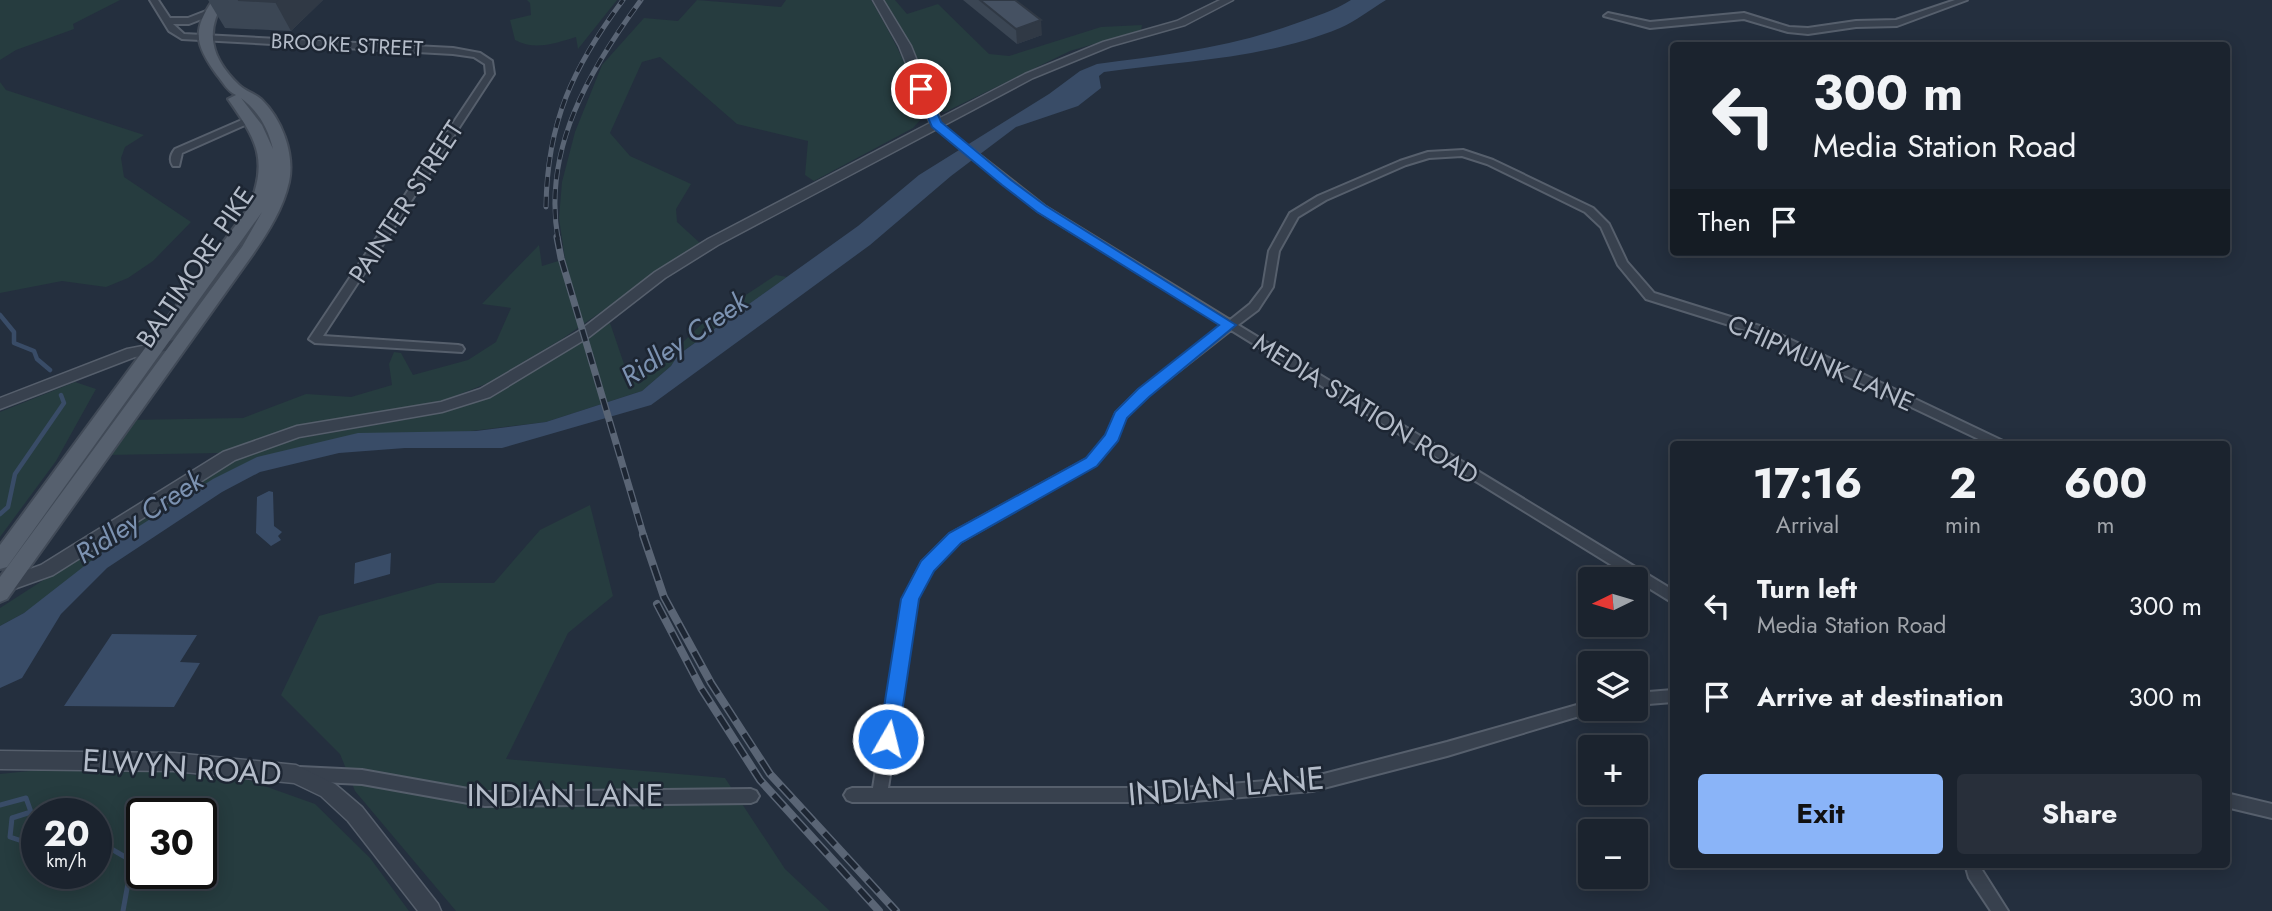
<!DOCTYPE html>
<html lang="en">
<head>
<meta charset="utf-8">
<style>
	:root { --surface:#1b232e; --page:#282f3a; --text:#f1f3f6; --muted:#a0a4aa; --line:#39404a; --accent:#8ab4f8 }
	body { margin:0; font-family:Jost,sans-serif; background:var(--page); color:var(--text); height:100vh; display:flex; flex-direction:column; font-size:26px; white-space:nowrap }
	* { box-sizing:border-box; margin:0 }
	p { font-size:23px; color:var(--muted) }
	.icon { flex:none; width:38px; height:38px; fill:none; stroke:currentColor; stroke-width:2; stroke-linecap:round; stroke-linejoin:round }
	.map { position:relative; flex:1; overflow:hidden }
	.sheet { position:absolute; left:1670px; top:441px; width:560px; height:427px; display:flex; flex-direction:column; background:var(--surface); border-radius:7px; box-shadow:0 4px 18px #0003,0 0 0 2px var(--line) }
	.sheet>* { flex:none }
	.guide { position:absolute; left:1670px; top:42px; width:560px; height:214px; border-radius:7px; box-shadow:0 4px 18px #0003,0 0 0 2px var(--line); background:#1b232e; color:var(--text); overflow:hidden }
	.needle { width:46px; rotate:265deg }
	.controls { position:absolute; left:1578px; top:567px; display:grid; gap:14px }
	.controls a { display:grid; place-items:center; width:70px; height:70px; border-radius:7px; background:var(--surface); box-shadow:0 4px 18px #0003,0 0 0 2px var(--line); font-size:35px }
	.speed { position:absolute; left:21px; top:798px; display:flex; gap:14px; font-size:35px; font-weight:700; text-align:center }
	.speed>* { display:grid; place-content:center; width:91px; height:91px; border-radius:50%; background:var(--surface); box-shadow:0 4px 18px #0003,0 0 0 2px var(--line); line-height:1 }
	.speed small { font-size:18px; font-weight:400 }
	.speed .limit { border:4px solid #111; border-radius:10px; background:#fff; color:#111 }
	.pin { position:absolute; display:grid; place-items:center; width:60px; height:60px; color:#fff; margin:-30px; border:4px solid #fff; border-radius:50%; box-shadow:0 2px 7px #0007 }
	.me { position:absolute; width:77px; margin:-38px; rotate:8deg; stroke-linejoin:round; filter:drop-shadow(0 0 5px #0008) }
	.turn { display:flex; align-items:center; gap:24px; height:147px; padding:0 28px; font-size:32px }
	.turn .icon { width:91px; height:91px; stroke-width:2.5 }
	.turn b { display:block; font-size:49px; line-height:60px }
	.then { display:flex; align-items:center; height:66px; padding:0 28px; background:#0003; gap:14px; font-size:26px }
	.eta { display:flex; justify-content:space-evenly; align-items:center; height:119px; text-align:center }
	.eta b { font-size:42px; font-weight:700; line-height:49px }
	.cta { display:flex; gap:14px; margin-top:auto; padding:14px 28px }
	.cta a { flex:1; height:80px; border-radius:7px; background:var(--accent); color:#111; font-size:28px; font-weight:700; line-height:80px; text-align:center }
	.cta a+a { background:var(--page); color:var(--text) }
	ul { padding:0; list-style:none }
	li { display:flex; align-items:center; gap:21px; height:91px; padding:0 28px }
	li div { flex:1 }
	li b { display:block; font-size:26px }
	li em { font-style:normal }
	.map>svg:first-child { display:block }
	.green { fill:#263c3f; fill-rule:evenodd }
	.water { fill:#394c67 }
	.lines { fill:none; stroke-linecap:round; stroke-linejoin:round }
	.stream-far1 { stroke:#394c67; stroke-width:4.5 }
	.stream { stroke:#394c67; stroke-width:5 }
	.minor-casing { stroke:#565f6c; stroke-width:4 }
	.tertiary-casing { stroke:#565f6c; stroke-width:3 }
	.primary-casing { stroke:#414a57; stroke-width:4 }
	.minor { fill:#38414e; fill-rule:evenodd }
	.tertiary { fill:#38414e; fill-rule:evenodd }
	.primary { fill:#56606e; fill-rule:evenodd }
	.rail-far2-casing { stroke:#5a6575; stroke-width:5 }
	.rail-far1-casing { stroke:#5a6575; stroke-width:7 }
	.rail-casing { stroke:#5a6575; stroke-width:8 }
	.rail-far2 { stroke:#1d2633; stroke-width:3.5; stroke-dasharray:10; stroke-linecap:butt }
	.rail-far1 { stroke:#1d2633; stroke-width:4.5; stroke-dasharray:12; stroke-linecap:butt }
	.rail { stroke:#1d2633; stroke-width:5; stroke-dasharray:16; stroke-linecap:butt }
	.wall { fill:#3b4654 }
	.shaded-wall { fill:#303945 }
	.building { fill:#455162; stroke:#303945; stroke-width:2 }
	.route { fill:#1a73e8; stroke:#114b97; stroke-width:2 }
	.labels { text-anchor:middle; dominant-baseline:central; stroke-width:5; stroke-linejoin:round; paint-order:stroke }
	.far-street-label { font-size:21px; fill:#b4bcc9; stroke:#1d2633 }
	.street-label { font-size:26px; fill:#b4bcc9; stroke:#1d2633 }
	.water-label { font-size:28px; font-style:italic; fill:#7c92b1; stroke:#1d2633 }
	.near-street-label { font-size:32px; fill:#b4bcc9; stroke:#1d2633 }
</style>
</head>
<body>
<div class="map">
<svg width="2272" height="911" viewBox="0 0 2272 911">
	<rect width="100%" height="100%" fill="#242f3e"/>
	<path class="green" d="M0 0H120L73 24 74 29 16 50 0 60Z
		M527 0H617L578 49 576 37C556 43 535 51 515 40L510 20 531 15 530 3Z
		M697 0 781 7 786 0H871C893 38 914 75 922 118L913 128 814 181 805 175 808 141 737 124 660 57 642 62 610 133 630 156 691 184 676 209 677 222 700 243 562 339 488 383 440 402 297 429 221 453 105 455 129 420 243 418 306 394 351 397 392 385 389 364 394 352 401 353 413 375 468 360 496 342 511 308 482 304 539 245 542 266 565 259 559 218 562 182 575 132 602 65 644 18 678 21Z
		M884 0H895L907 14 938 4 989 54 1009 56 1101 27 1142 25 1141 30 1070 51 945 112 935 111 921 69Z
		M0 82 6 90 144 135 125 147 121 158 124 177 191 222 153 261 128 278 106 287 62 281 0 293Z
		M776 275 787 277 678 355 671 366 642 391 546 422 257 457 24 613 0 626V608L227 462 296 439 426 416 465 405 498 391 610 323 624 364H655L683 342 703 323Z
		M75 382 96 389 56 461 0 537V412Z
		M590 505 613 596 568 633 506 759 725 778 785 869 830 911H456L355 791 340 754 281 695 319 616 437 583H494L540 530Z
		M49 769H167L198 776 248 780 315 804 370 858 409 911H0V774ZM37 814H96V873H37ZM142 814H201V873H142Z"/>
	<path class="water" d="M1351 0H1386C1371 9 1356 21 1340 28 1265 59 1183 61 1104 72L1099 76 1101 88 1078 106 1016 127 951 176 870 245 651 405 502 448H405L339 453 260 472 222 492 107 568 61 614 22 678 0 688V626L24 613 119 539 213 479 257 457 358 433 476 431 546 422 642 391 671 366 678 355 858 226 919 175 1049 94 1080 71 1097 64C1165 55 1232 47 1297 23 1316 16 1334 11 1351 0Z
		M269 491 273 492 274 526 282 532 278 536 281 540 271 546 256 533 257 497Z
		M391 553 390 574 354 584 355 563Z
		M112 634 197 635 180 662 200 663 174 707 64 706Z"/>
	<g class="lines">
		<path class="stream-far1" d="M0 315 14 332V343L34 351 37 359 50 370
			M0 514 8 507 15 474 64 403 61 395"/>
		<path class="stream" d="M0 805 26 798 31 812 12 818 10 837 37 846
			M96 840 132 861 123 911"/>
		<defs>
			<path id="minor" d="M150 0H158L170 18H188L206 11H212V15L189 24H173L184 34 453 48 480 53 492 61 494 74 323 336 458 345 462 346 464 349 462 352 315 343 309 339 486 74 485 64 474 57 453 54 182 39 169 31Z
				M1955 0H1967L1897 26 1856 27 1808 34 1788 32 1744 19 1650 28 1604 16 1608 13 1650 22 1744 13 1789 27 1808 28 1856 21 1896 20Z
				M251 116 256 119 254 121 182 153 179 166H173C169 160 171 154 175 149Z
				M936 121 1046 207 1230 320 1250 304 1263 287 1269 251 1290 213 1318 196 1400 161 1428 152 1463 150 1493 160 1593 208 1609 224 1627 262 1654 293 1766 328 2003 441 2005 444H1989L1758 334 1646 299 1618 265 1601 227 1585 212 1487 164 1462 156 1429 158 1406 165 1326 200 1298 217 1279 251 1273 287 1258 310 1238 325 1673 590V603L1231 330 1147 396 1125 418 1116 440 1095 465 960 542 932 570 917 599 888 788H1182L1312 777 1447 742 1591 701V709H1597L1596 711 1447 756 1312 791 1182 802H852L847 800 844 795 847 790 852 788H873L903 599 922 562 950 534 1087 459 1107 435 1116 413 1139 390 1223 325 1038 211 933 126 931 124Z
				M1673 690V702L1636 705V693Z
				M300 767 362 770 485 792 751 789 756 791 759 796 756 801 751 803 485 806 362 784 300 781 295 779 292 774 295 769Z
				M2226 793 2272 804V818L2226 807Z
				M1965 864H1981L1982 870 2008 911H1991L1969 878Z"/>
			<path id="tertiary" d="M873 0H883L911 46 940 118 1025 74 1103 42 1177 21 1220 0H1233L1185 25 1111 46 1033 78 718 245 665 278 589 337 490 397 442 412 299 437 235 460 53 575 0 594V580L41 565 223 452 297 426 441 402 480 389 579 331 655 272 708 239 930 123 899 46Z
				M179 339 184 341 186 344 184 347 135 357 0 409V398L127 349Z
				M0 751 174 753 296 765 335 784 362 807 438 904 441 911H418L348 821 321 796 294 783 174 771 0 769Z"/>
			<path id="primary" d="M213 0H225C204 32 211 58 239 85 245 91 254 93 261 99 282 119 295 154 289 182 283 209 268 232 253 254L7 599 0 602V577L242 247 262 212 7 567 0 569V545L249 207C269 159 256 139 228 99L236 95C227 91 223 82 217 75 196 46 191 31 213 0ZM241 98C259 112 268 128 273 149L262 125Z"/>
		</defs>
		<use href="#minor" class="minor-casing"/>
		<use href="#tertiary" class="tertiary-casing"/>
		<use href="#primary" class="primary-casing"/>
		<use href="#minor" class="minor"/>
		<use href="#tertiary" class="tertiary"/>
		<use href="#primary" class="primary"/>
		<defs>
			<path id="rail-far2" d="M546 207C547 122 573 67 623 0
				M558 239C542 149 590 69 641 0"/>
			<path id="rail-far1" d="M557 237 561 258 644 537"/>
			<path id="rail" d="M643 535 664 597 711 683 770 774 896 911
				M657 604 701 688 760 780 879 911"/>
		</defs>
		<use href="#rail-far2" class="rail-far2-casing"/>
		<use href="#rail-far1" class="rail-far1-casing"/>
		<use href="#rail" class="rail-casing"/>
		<use href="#rail-far2" class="rail-far2"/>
		<use href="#rail-far1" class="rail-far1"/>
		<use href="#rail" class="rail"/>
	</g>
	<path class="wall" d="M208 0H323L291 31 225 28Z
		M963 0H1015L1042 35 1017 44Z"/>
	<path class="shaded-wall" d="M277 0H323L291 31 275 2Z
		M1041 20 1042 35 1017 44 1016 29Z"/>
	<path class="building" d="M238 0H277L275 2Z
		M980 0H1015L1041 20 1016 29Z"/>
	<path class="route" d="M921 86 927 89 941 122 1011 180 1046 206 1236 325 1149 397 1127 418 1118 441 1097 466 961 543 934 571 919 599 898 739 895 745 888 747 881 745 879 739 901 599 921 561 949 533 1086 458 1105 435 1115 412 1138 389 1219 325 1037 212 1002 185 932 127 915 89Z"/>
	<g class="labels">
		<g class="far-street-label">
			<text transform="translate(347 45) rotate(3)">BROOKE STREET</text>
		</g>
		<g class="street-label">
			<text transform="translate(406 202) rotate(-57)">PAINTER STREET</text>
			<text transform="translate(195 267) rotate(-56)">BALTIMORE PIKE</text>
			<text transform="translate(1821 363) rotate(24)">CHIPMUNK LANE</text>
			<text transform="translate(1366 409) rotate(32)">MEDIA STATION ROAD</text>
		</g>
		<g class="water-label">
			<text transform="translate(684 339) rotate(-34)">Ridley Creek</text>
			<text transform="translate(139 517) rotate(-33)">Ridley Creek</text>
		</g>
		<g class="near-street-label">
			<text transform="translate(182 767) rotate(4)">ELWYN ROAD</text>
			<text transform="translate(1226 786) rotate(-5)">INDIAN LANE</text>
			<text x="565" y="795">INDIAN LANE</text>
		</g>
	</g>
</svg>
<div class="controls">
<a><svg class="needle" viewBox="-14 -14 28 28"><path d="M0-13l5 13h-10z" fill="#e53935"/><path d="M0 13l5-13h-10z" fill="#a0a4aa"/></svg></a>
<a><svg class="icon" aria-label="layers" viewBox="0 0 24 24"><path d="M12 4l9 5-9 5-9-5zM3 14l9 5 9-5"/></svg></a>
<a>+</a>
<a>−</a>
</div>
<div class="speed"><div>20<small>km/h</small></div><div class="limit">30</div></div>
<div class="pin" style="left:921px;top:89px;background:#d93025"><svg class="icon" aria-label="arrive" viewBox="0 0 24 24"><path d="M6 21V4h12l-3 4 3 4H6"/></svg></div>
<svg class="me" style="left:888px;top:739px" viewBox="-20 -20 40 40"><circle r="17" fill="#1a73e8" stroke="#fff" stroke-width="3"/><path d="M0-11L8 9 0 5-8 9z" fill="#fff"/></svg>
<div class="guide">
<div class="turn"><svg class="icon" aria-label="left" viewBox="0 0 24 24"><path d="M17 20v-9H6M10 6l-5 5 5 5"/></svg><div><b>300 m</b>Media Station Road</div></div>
<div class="then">Then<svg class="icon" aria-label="arrive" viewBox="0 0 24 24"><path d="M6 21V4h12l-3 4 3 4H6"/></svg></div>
</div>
<section class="sheet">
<div class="eta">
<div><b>17:16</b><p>Arrival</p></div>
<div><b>2</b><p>min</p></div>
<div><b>600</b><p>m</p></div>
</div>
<ul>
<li><svg class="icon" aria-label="left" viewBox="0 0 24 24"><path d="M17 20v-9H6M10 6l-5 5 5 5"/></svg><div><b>Turn left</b><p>Media Station Road</p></div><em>300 m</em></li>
<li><svg class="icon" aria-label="arrive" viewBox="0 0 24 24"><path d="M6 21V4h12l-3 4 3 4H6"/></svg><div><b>Arrive at destination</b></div><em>300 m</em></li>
</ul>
<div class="cta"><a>Exit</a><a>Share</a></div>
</section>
</div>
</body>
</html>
